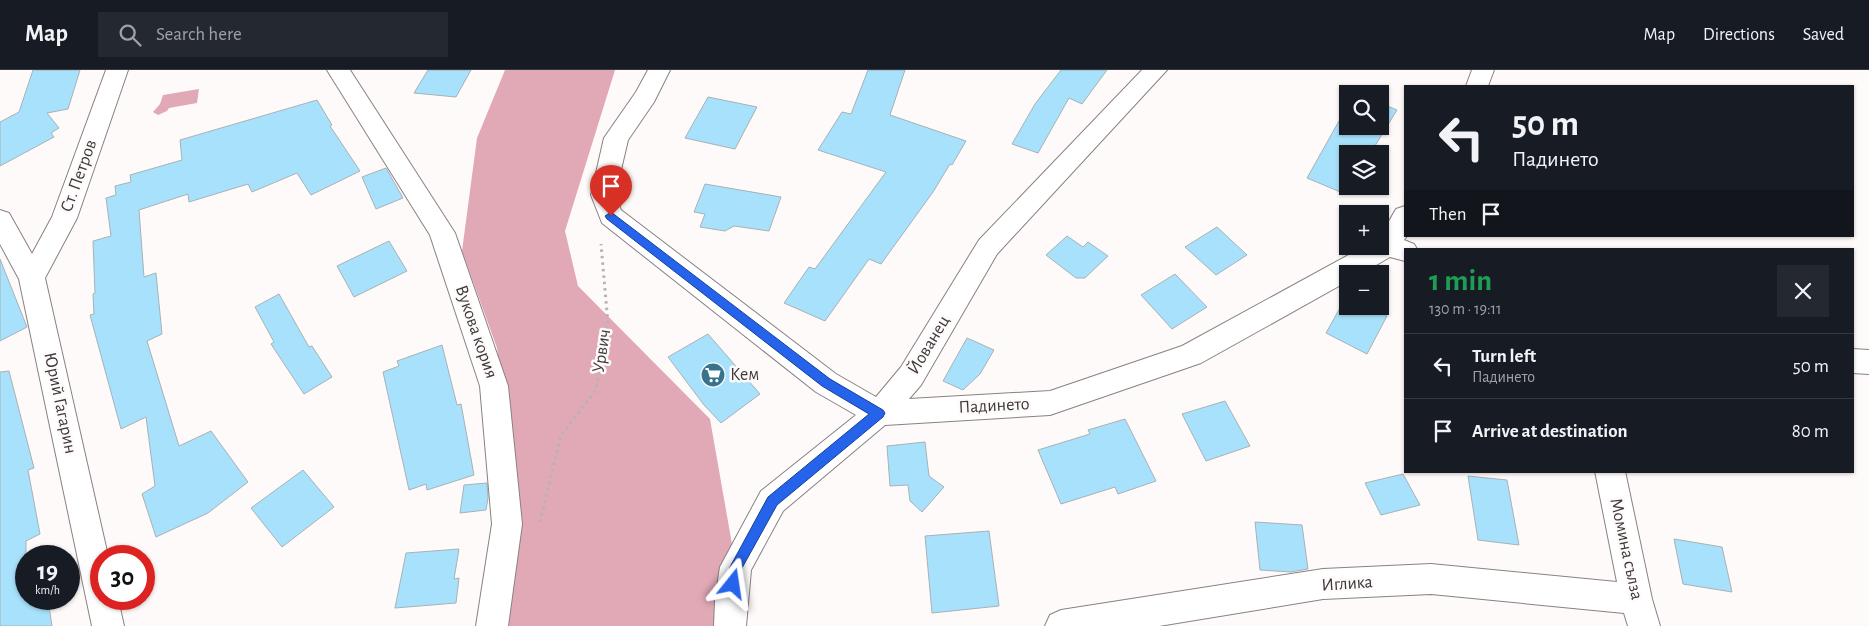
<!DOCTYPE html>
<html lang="en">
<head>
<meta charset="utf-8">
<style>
	:root { --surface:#171b24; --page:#242831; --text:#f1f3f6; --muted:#9ea1a6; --line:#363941 }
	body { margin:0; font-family:"Alegreya Sans",sans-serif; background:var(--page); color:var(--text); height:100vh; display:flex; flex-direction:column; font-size:19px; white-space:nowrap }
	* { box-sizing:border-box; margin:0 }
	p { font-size:16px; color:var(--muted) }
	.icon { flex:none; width:28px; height:28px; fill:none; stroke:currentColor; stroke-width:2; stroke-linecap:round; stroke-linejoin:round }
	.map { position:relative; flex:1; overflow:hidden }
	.side { position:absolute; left:1404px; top:178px; width:450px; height:225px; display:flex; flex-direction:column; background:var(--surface); border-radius:0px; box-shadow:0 1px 4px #0004 }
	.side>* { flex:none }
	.hud { position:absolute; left:1404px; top:15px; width:450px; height:152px; border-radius:0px; box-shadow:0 1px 4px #0004; background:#171b24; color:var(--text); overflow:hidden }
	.tools { position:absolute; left:1339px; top:15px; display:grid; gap:10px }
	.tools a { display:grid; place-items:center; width:50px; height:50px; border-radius:0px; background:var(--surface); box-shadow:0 1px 4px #0004; font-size:25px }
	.speed { position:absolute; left:15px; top:475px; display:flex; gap:10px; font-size:25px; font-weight:700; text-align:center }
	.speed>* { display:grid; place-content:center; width:65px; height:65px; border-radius:50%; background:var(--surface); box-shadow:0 1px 4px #0004; line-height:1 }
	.speed small { font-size:12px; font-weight:400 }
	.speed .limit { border:8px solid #d22; background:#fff; color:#111 }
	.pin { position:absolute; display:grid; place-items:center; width:42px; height:42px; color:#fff; margin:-51px -21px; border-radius:50% 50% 50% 0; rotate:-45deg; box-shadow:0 0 5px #0007 }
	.pin .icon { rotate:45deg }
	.me { position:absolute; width:55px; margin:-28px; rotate:15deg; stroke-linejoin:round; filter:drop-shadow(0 0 4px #0008) }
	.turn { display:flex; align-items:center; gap:18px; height:105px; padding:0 25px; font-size:22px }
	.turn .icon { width:65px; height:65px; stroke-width:2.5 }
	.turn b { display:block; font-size:35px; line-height:42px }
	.then { display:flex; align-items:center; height:48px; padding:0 25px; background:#0003; gap:10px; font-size:19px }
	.round { display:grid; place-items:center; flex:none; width:52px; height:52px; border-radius:0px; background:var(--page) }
	.head { display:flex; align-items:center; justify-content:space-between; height:85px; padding:0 25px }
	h1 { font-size:30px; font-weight:700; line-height:38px; color:#1e9e55 }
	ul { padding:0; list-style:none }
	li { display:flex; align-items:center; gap:15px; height:65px; padding:0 25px; border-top:1px solid var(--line) }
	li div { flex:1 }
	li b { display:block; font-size:19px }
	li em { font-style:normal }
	header { display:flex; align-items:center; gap:30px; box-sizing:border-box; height:70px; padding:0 25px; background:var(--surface); border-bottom:1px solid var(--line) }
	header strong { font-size:24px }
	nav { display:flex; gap:28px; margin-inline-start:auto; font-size:18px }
	.search { width:350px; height:45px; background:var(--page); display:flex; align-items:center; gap:12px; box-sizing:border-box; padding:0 18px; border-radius:0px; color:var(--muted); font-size:19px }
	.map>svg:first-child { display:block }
	.forest { fill:#e1a9b6 }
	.water { fill:#e1a8b6 }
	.building { fill:#a8e1fb; stroke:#a8b1b6 }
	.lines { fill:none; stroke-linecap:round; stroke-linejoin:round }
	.minor-casing { stroke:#8a8082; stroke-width:2 }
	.path { stroke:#b7b2b3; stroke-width:3; stroke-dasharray:2.5 4; stroke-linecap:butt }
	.minor { fill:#fff; fill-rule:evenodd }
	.route { fill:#2563eb; stroke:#184099 }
	.labels { text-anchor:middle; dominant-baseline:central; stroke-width:5; stroke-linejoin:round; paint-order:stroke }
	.street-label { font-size:18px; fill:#3e393a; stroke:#fefafa }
	.poi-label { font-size:18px; fill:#3e393a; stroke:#fefafa; text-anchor:start }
</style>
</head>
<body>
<header>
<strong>Map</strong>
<div class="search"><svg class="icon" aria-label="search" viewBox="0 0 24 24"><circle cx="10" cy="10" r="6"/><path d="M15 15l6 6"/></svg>Search here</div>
<nav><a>Map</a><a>Directions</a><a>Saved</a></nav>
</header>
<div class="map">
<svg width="1869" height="556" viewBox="0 0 1869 556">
	<rect width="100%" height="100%" fill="#fefafa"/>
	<path class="forest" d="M505 0H615L565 161 578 216 710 349 736 497 730 556H495L509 371 497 278 462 181 477 68Z"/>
	<path class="water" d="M199 19 197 33 169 38 167 41 158 45 153 42 160 34 163 25Z"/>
	<path class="building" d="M33 0H80L68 39 47 43 59 58 51 63 54 67 0 96V52L19 42Z
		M428 0H471L456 27 414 23Z
		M868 0H905L890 45 966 71 952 95 950 94 933 122 881 194 869 189 825 251 784 233 809 197 815 199 886 102 818 80 842 42 851 44Z
		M1061 0H1107L1082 34 1069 28 1038 83 1012 74 1035 34Z
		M708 27 757 37 735 79 685 68Z
		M317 30 332 55 330 56 360 101 311 125 297 103 252 122 248 114 189 132 188 124 139 140 144 207 156 203 162 264 147 271 179 376 211 361 248 412 208 443 156 467 142 424 155 416 146 347 121 359 90 245 94 244 93 224 95 223 93 171 111 166 106 128 116 125 115 116 131 112 130 105 182 90 180 70Z
		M1380 33 1397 40 1370 84H1348V116H1350L1345 124 1307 108 1348 35V56H1380Z
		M386 98 403 128 376 139 362 107Z
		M705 114 781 127 769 161 734 156 725 161 700 157 705 144 694 142Z
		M1217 157 1247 185 1216 205 1185 177Z
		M1067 166 1083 177 1088 172 1108 186 1085 208H1076L1046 185Z
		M389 171 407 201 354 227 337 196Z
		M0 189 27 257 0 271Z
		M1175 204 1207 237 1172 259 1141 225Z
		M279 224 309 277 312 276 332 307 304 324 271 274 274 272 255 237Z
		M1341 236H1368L1387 246 1367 284 1326 263Z
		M708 264 760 324 721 353 704 335 668 287Z
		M967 268 994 280 980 304 963 320 943 311Z
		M442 275 457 335 461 334 474 405 427 420 426 414 409 420 383 302 399 296 397 291Z
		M9 301 34 398 28 400 40 464 26 471V529H48L52 556H0V302Z
		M1225 331 1250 376 1206 391 1182 344Z
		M1125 349 1156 411 1118 424 1115 417 1061 434 1038 380 1090 364 1088 360Z
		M925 372 929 406 944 417 922 442 910 431 908 415 890 416 887 376Z
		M303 400 334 437 282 477 251 438Z
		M1403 404 1420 435 1381 445 1365 413Z
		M1468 406 1507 410 1519 475 1478 470Z
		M487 413 488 428 486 440 460 443 464 415Z
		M1255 452 1302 455 1308 499 1291 502 1260 500Z
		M989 461 999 536 932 543 925 466Z
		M1674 469 1722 477 1732 522 1683 514Z
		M459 479 454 509 459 508 456 533 395 538 406 483Z"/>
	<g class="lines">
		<defs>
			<path id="minor" d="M106 0H128L77 148 45 208 108 486H101V529H118L124 556H92L19 209 0 174V140L9 143 32 184 52 147Z
				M327 0H350L455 163 508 316 522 454 508 556H476L492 454 480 316 430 165Z
				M648 0H670L654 32 628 70 615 125 621 140 836 304 876 327 901 297 979 170 1142 0H1167L997 184 921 315 909 329 1050 321 1182 276 1365 176H1380V167L1396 139 1405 136V166H1407L1404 170 1414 174 1417 179H1405V191L1390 187 1361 204H1348V211L1201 293 1050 345 885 355 783 441 751 500 746 556H714L715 531 720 497 761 421 856 345 816 322 602 153 591 125 604 68 636 22Z
				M1472 0H1494L1488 16H1466Z
				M1852 279 1869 280V304L1852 303Z
				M1595 401H1625L1652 529 1660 556H1628L1624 543 1431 524 1323 529 1159 556H1045L1050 545 1061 540 1323 499 1431 494 1617 512Z"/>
		</defs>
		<use href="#minor" class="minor-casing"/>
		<path class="path" d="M540 452 561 365 596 320 608 254 601 174"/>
		<use href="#minor" class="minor"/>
	</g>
	<path class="route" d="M611 142 830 309 883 340 885 343 883 347 777 435 742 498 738 519 733 520 729 519 727 514 730 497 768 427 869 344 822 316 607 149 605 146Z"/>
	<defs>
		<symbol id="supermarket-disc" viewBox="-11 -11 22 22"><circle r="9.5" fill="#38738b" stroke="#fefafa"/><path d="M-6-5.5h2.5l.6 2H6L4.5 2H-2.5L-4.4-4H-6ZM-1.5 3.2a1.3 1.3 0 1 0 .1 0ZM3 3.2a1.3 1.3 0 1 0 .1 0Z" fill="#fff"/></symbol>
	</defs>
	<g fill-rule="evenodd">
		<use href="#supermarket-disc" x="699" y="291" width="28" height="28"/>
	</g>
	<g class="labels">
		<g class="street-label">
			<text transform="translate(79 106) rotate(-70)">Ст. Петров</text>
			<text transform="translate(476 262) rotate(71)">Вукова кория</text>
			<text transform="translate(929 275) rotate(-59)">Йованец</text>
			<text transform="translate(602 281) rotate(-81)">Урвич</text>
			<text transform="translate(60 333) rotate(78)">Юрий Гагарин</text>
			<text transform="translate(994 336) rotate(-3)">Падинето</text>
			<text transform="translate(1626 479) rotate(78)">Момина сълза</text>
			<text transform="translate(1347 514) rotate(-4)">Иглика</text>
		</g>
		<g class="poi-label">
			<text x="730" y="305">Кем</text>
		</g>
	</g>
</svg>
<div class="tools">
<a><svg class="icon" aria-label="search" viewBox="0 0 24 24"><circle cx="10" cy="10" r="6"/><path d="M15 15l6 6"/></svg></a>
<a><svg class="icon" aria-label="layers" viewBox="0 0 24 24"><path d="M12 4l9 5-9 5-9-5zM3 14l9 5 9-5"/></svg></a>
<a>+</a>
<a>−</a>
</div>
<div class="speed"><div>19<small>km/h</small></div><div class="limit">30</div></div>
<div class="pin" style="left:611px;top:146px;background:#d93025"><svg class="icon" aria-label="arrive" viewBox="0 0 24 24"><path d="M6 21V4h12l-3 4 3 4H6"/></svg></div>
<svg class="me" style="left:733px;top:514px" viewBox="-20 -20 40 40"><path d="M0-17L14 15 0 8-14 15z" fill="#2563eb" stroke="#fff" stroke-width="4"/></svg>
<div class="hud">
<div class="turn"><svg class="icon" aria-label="left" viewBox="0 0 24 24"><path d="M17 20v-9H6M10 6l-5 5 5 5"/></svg><div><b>50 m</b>Падинето</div></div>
<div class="then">Then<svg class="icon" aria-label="arrive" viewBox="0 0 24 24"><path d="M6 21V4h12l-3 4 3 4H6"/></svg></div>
</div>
<section class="side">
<div class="head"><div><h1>1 min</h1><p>130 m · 19:11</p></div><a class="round"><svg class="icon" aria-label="close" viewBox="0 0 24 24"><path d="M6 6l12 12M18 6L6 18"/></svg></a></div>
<ul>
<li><svg class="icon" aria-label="left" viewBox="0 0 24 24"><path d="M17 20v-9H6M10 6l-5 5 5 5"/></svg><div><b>Turn left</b><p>Падинето</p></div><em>50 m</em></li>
<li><svg class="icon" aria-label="arrive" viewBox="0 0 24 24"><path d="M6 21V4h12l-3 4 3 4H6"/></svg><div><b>Arrive at destination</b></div><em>80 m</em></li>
</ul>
</section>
</div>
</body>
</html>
